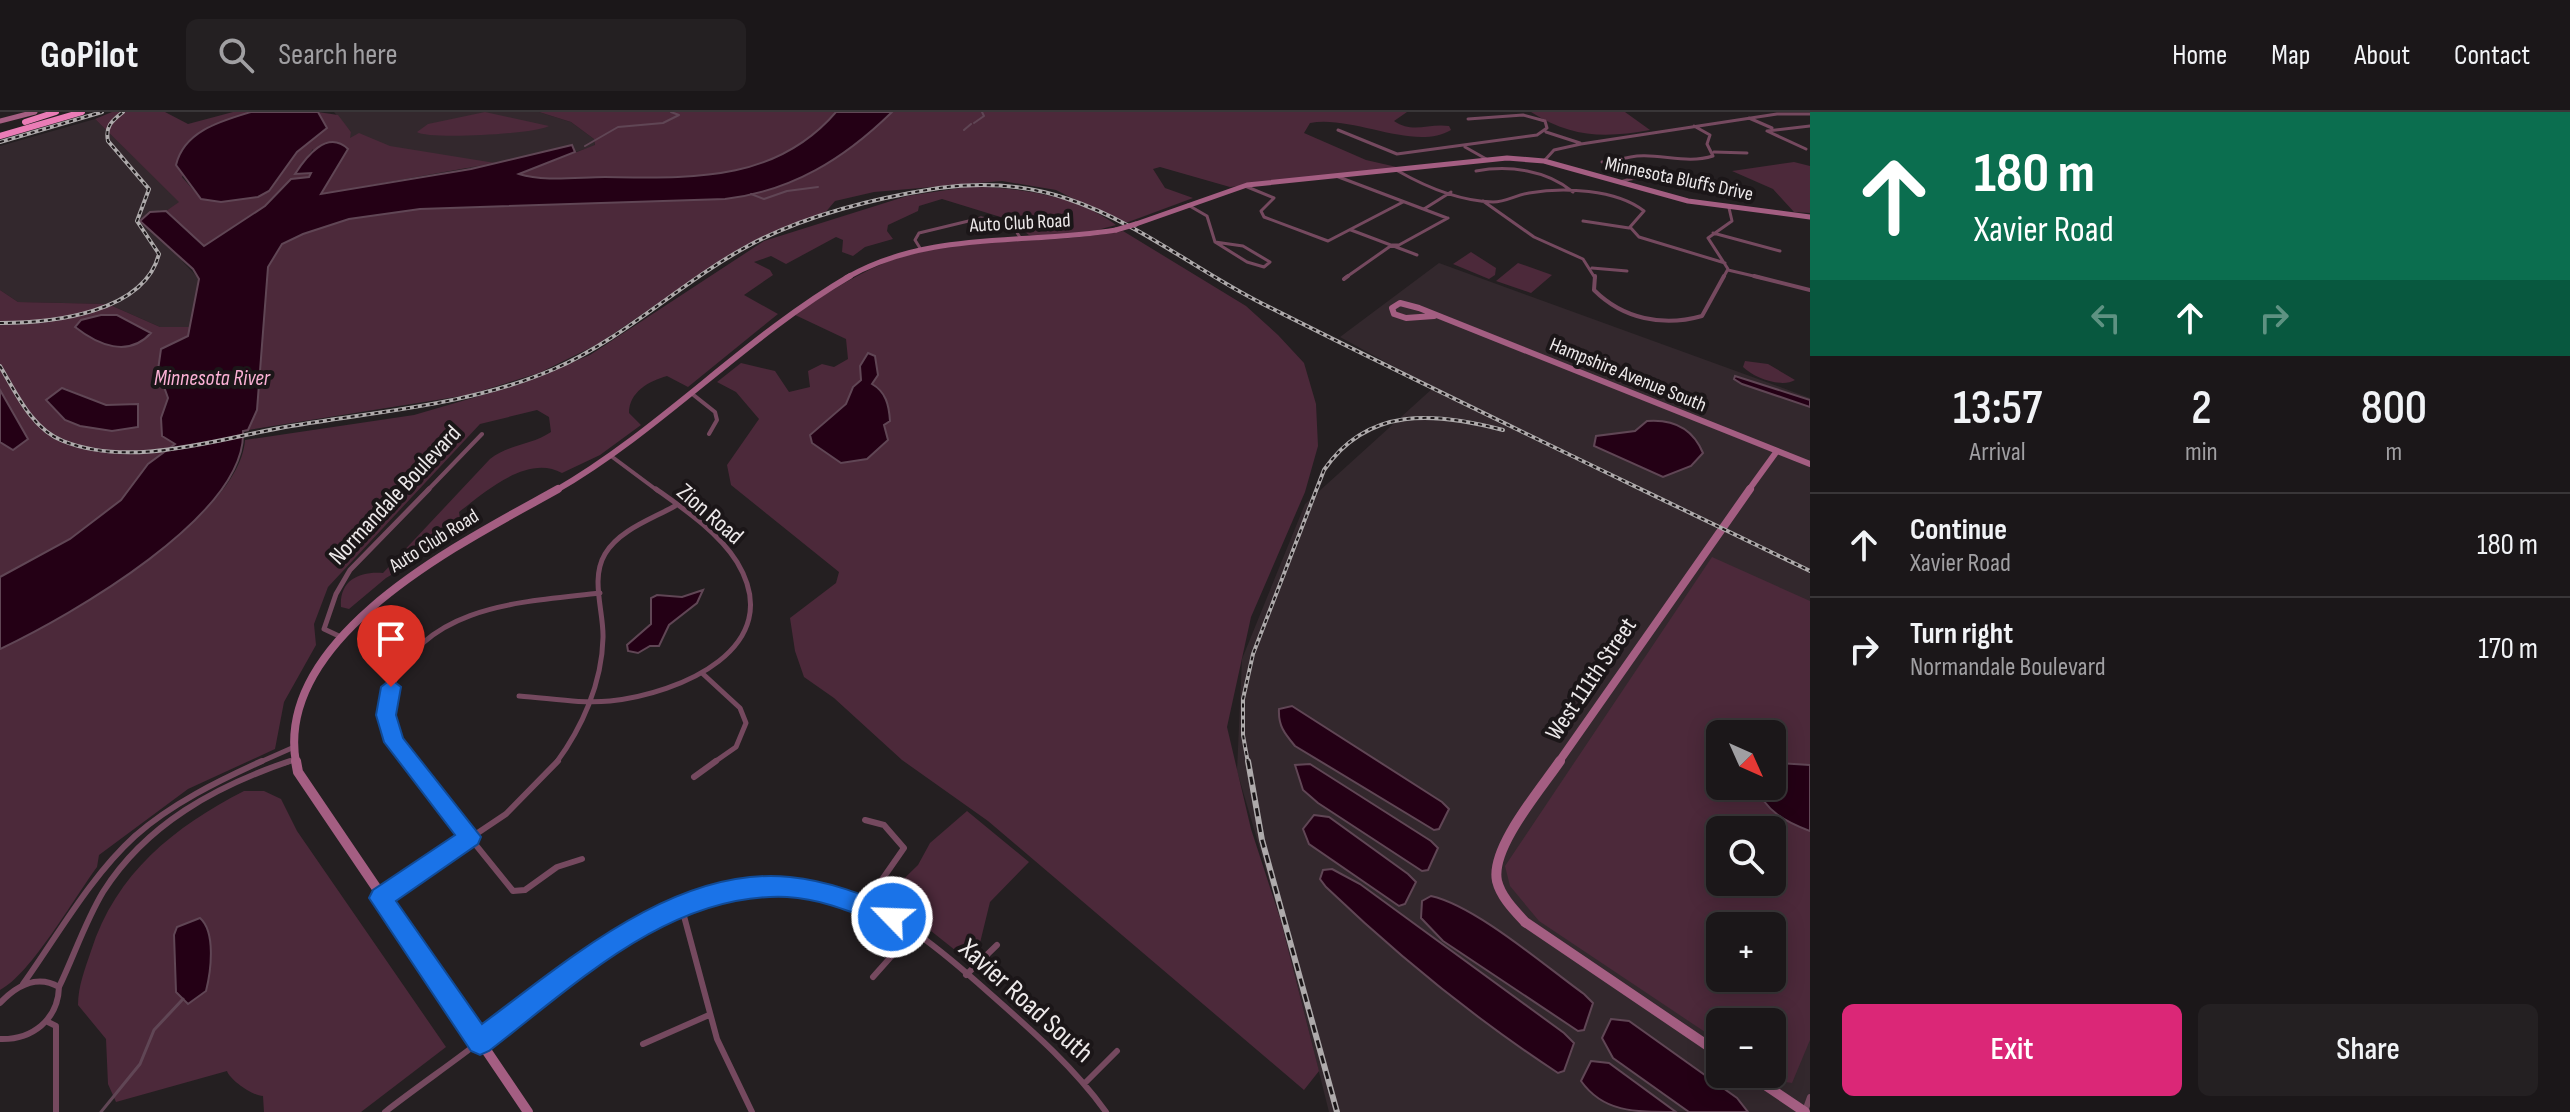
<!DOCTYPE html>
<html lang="en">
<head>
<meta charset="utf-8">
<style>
	:root { --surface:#1b1719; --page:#242022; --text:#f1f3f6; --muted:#a09fa2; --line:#393638; --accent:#db2777 }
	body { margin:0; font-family:"Sofia Sans Condensed",sans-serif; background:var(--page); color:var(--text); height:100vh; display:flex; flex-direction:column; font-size:30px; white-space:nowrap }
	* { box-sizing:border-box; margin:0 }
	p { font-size:26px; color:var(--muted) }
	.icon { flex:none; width:44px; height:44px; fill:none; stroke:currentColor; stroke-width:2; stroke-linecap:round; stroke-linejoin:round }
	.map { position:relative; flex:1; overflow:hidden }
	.sheet { display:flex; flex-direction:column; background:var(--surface); width:760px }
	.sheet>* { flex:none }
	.top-card { background:#0b6e4f; color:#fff; overflow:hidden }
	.needle { width:52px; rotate:135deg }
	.tools { position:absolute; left:1706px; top:608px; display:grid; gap:16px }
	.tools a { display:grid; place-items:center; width:80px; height:80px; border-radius:12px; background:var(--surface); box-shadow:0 4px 20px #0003,0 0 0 2px var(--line); font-size:40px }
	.pin { position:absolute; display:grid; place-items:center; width:68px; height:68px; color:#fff; margin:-82px -34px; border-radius:50% 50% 50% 0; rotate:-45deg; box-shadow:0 0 8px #0007 }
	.pin .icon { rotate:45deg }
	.me { position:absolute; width:88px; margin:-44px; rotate:294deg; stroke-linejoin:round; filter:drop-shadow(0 0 6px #0008) }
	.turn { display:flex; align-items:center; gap:28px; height:168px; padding:0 32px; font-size:36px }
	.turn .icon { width:104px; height:104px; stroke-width:2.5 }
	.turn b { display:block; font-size:56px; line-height:68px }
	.lanes { display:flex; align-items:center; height:76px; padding:0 32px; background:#0003; justify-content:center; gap:40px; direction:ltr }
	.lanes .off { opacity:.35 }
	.eta { display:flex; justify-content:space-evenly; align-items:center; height:136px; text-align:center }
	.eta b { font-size:48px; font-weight:600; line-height:56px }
	.button { display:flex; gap:16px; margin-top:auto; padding:16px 32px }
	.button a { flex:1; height:92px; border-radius:12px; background:var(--accent); color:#fff; font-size:32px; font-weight:600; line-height:92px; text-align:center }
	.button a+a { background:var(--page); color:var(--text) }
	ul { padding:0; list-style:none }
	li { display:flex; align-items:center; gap:24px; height:104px; padding:0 32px; border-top:2px solid var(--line) }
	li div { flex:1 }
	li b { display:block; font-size:30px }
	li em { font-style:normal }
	header { display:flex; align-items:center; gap:48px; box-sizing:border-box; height:112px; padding:0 40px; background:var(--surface); border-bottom:2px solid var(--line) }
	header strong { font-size:38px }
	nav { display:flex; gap:44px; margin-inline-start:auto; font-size:28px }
	.search { width:560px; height:72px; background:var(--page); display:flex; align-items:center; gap:20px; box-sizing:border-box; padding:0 28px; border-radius:12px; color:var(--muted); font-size:30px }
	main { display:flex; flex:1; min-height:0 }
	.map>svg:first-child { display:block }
	.built { fill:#33282d; fill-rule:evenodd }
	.green { fill:#4c293a; fill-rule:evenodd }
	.water { fill:#240015; stroke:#604655; stroke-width:2 }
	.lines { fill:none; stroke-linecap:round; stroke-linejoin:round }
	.stream-far1 { stroke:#604655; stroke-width:2 }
	.stream { stroke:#604655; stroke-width:3 }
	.street-far3 { stroke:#75495f; stroke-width:3 }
	.street-far2 { stroke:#75495f; stroke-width:4 }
	.street-far1 { stroke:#75495f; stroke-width:5 }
	.street { stroke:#75495f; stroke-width:6 }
	.secondary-far3 { stroke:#a45e82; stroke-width:5 }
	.secondary-far2 { stroke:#a45e82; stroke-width:6 }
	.secondary-far1 { stroke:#a45e82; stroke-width:8 }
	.secondary { stroke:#a45e82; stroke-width:10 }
	.highway { stroke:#ea7cb6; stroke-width:6 }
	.rail-far1-casing { stroke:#aeaaab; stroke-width:4 }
	.rail-casing { stroke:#aeaaab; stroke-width:6 }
	.rail-far1 { stroke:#1b1618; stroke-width:2; stroke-dasharray:4; stroke-linecap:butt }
	.rail { stroke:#1b1618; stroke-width:3; stroke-dasharray:8; stroke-linecap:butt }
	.secondary-bridge { stroke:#a45e82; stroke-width:5 }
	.route { fill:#1a73e8; stroke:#114b97; stroke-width:2 }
	.labels { text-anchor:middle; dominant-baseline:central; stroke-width:8; stroke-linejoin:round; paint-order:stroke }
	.far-street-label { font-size:20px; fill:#ede9ea; stroke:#1b1618 }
	.far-water-label { font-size:22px; font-style:italic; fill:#fbb1d5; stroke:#1b1618 }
	.street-label { font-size:24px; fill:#ede9ea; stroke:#1b1618 }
	.near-street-label { font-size:28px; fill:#ede9ea; stroke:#1b1618 }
</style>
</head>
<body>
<header>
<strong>GoPilot</strong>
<div class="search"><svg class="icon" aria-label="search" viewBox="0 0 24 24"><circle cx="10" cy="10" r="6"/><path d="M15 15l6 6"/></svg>Search here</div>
<nav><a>Home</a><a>Map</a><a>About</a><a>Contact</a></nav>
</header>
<main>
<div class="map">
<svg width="1810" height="1000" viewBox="0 0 1810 1000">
	<rect width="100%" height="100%" fill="#241f21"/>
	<path class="built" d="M334 0H539L571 10 594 27 595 34 575 40 572 33 471 57 346 34 351 20Z
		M95 7 180 90 166 99 159 98 183 150 199 167 190 215H160L108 192 18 190 0 178V34Z
		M1439 151 1810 286V1000H1329L1283 816 1237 659 1242 547 1305 392 1433 276 1340 225ZM1720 622H1772V674H1720ZM1720 718H1772V770H1720ZM1720 814H1772V866H1720ZM1720 910H1772V962H1720Z"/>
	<path class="green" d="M112 0H165L188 12 233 0H251L209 14 182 65 201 87 269 79 297 40 327 16 318 0 338 3 351 20 350 26 359 21 390 34 495 51 321 82 313 37 295 61H312L309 66 204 134 166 99 179 90 95 7Z
		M485 0 549 14C536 22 428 28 417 20L428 12Z
		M539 0H836C777 70 694 65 611 65 582 65 546 70 519 62L595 33 594 27 571 10Z
		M892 0H1416H1407L1394 9C1413 22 1428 11 1449 14L1451 18C1414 40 1354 3 1310 11L1304 21 1366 48 1401 56 1230 75 1160 55 1153 57 1165 76 1193 86 1123 112 1056 78 1002 69 874 80 835 89 824 102 742 135 598 232 539 261 468 283 248 318 257 298C260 266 260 171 271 146 294 95 481 93 532 92L514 79C594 83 712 101 787 72 826 57 862 29 892 0Z
		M1531 0H1625L1650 18C1606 26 1571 26 1531 0Z
		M1794 50 1810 54V101L1794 100 1773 77 1732 59Z
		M973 74C1022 77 1076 83 1116 113L1090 120 1037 124 1029 123 1007 107 942 87 919 94 918 99 888 113 887 119 893 127 865 135 853 144 842 140 843 128 836 125 786 152 771 144 754 150 770 158 773 163 744 183 778 202 768 210 688 275 667 264C649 269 629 280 629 301L641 313 600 343 562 361C528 342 486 379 459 400L460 407 467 412 465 419 386 466 349 497 341 495C339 468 360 459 383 461L490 347C509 332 532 333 551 320L549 305 537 298 480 312 328 475 314 512 316 533 284 590 275 637 188 677 99 743 97 755C74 786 31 862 0 878V537C65 507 240 405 245 328L414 303 520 272 590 243 764 129 907 84Z
		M1123 119 1246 194 1278 223 1304 251 1316 292 1318 334 1305 380 1251 505 1227 615 1251 717 1281 809 1319 959 1304 978 988 709 902 648 834 586 804 565 795 539 790 506 836 471 839 460 731 373 727 353 759 307 736 280 717 270 741 251 775 259 789 280 810 275 808 259 822 252 834 255 848 247 846 227 793 202C829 181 867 154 908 143 978 124 1052 133 1123 119Z
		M1471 140 1496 156 1495 163 1489 167 1453 152Z
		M1518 151 1552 163 1531 181 1496 169Z
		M0 178 18 190 108 192 160 215H190L188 224 161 238 158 259 168 286 161 306 175 330 174 335 148 352 121 388 70 427 0 465V330L13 338 28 327 0 278ZM65 276 106 293H138L112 319 80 314 47 286Z
		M1745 249 1768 252 1795 268C1782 276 1754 266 1743 255Z
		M1712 445 1810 489V928L1792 971 1779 969 1769 962H1772V910H1720V930L1539 809 1510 774 1505 754ZM1720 622H1772V674H1720ZM1720 718H1772V770H1720ZM1720 814H1772V866H1720Z
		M244 679H264L281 687 297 719 446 935 361 1000H264L263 984C253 984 230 968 227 959L116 990 108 972 106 927 78 893C78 874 85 857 91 839 116 761 174 715 244 679Z
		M967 699 1029 750 990 790 977 843 970 850 926 815 881 789 918 753 930 731Z"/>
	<path class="water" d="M251 0H318L327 16 297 40 269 79 258 85 221 90 201 87 176 53C184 19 221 9 251 0Z
		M836 0H892C844 47 792 79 725 87L420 97 349 107 303 122 282 132 268 155 257 298 248 318 243 319C247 403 70 504 0 537V465L70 427 121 388 148 352 175 332 162 324 161 306 168 286 158 258 161 237 188 224 199 167 193 157 140 109 150 100 166 99 204 134 265 94 291 67 309 65 311 61 295 62C306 45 327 17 348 37L321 82 471 57 572 33 575 40 519 62C544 70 579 65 605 65 690 66 775 71 836 0Z
		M101 203H117L151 221C128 246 98 233 75 215L81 208Z
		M868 241 875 244 878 263 872 272C886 280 889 293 890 309L884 313 888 328 867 347 841 351 812 331 810 323 846 292 853 275 861 268 860 254Z
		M1735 264 1810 288V295L1742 272 1734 267Z
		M62 276 106 293 138 292V315L112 319 80 314 65 308 46 288Z
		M0 278 28 327 13 338 0 330Z
		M1647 309C1673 307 1693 317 1703 341L1691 354 1663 365 1594 334 1596 324 1635 319Z
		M703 478 697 491 669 513 659 534H650L638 541 628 539 627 533 651 512V486L657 483 682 485Z
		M1292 594 1442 690 1449 697 1439 717 1434 718 1295 634C1285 622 1278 614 1279 597Z
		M1778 651 1810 653V719C1786 710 1765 699 1756 674H1772V659Z
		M1310 652 1431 729 1438 736 1428 758 1422 759 1318 691 1303 678 1295 653Z
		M1314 703 1329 705 1408 762 1416 770 1405 792 1399 794 1309 732 1303 717Z
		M1332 757 1360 772 1564 921 1574 931 1564 959 1558 961C1474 906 1398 844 1326 775L1320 767 1323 758Z
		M1431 784C1476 794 1545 854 1584 882L1593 891 1584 918 1578 919 1443 829 1421 806 1422 789Z
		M200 806C216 820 211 859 206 879L188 892 176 880 174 823 177 815Z
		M1611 907 1629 909 1737 986 1748 1000H1689L1613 946 1602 926Z
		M1591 949 1609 951 1676 1000C1633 1000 1603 1000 1581 969Z"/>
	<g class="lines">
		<path class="stream-far1" d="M974 11 984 4 982 0
			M964 18 971 12
			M585 34 618 15 663 11 679 3 671 0
			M751 82 764 87 787 79 818 75"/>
		<path class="stream" d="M101 1000 140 952 154 918 183 887"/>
		<path class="street-far3" d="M1749 6 1772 16
			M1338 18 1397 42 1537 23 1547 16 1545 9 1523 3 1468 7
			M1546 20 1580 31
			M1465 35 1488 48
			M1806 37 1767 19 1810 14
			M1714 40 1747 41
			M1544 49 1554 38 1581 32 1777 2H1810
			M1602 50 1619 51
			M1398 59C1426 75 1460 89 1493 90 1506 90 1516 83 1529 81 1563 75 1616 77 1644 99L1630 115 1639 125 1725 151
			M1476 59C1509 53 1547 58 1573 80
			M1336 64 1447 106
			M1641 66 1620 53 1619 48C1651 36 1681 54 1713 44L1707 32 1710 23 1694 14
			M1620 70C1658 57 1703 67 1740 80
			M1245 74 1274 86 1261 99 1264 105 1328 129 1403 90
			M1483 89 1534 125 1583 147 1595 166
			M1188 93 1207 104 1215 130
			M1424 97 1451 80
			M1583 109 1629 116
			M1351 118 1417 143
			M1713 121 1780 139
			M1215 130 1243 134 1270 150 1264 155 1247 150Z
			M920 136 915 128 919 121 981 106 1011 111 1021 127
			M1592 156 1627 159
			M1728 158 1762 166
			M1345 166 1392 133H1399L1448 106
			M1723 166 1728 157 1708 126 1732 109 1729 96"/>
		<path class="street-far2" d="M1595 164 1594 178C1623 207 1663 215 1702 204L1724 164
			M1754 164 1810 178
			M1344 167 1348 164
			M691 281 715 300 717 308 709 322
			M611 344 658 379
			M427 379 482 322"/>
		<path class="street-far1" d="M341 525 324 517 336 482 350 458 429 377
			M702 561 740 596 746 611 736 635 713 651
			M519 584C549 586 580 592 610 589 679 582 789 536 737 450 718 420 684 397 656 377
			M258 651 292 636
			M285 651 294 648
			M409 651C391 628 380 601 393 572 428 492 524 490 600 481
			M556 651C582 616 602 571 603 526 604 500 590 467 605 442 619 418 652 407 675 394"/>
		<path class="street" d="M408 649 513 779 525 778 557 755 582 747
			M694 665 716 649
			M865 708 884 713 904 736 865 792
			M382 785 506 702 558 649
			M681 793 717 927 752 1000
			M966 863 997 833
			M873 865 913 820
			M23 872C58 823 90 765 135 724 171 692 218 669 262 649
			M59 875C74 844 85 810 103 780 146 712 216 674 290 649
			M0 891C16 874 37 862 59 875 58 908 32 928 0 927
			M48 910 56 914V1000
			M643 932 709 903
			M1085 971 1117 939
			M1805 999 1810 985
			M385 1000C417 975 451 952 483 927 581 852 700 748 835 781 889 795 937 835 978 871 1023 911 1071 951 1106 1000"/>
		<path class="secondary-far3" d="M0 9 35 0
			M1136 112 1247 73 1507 46 1544 49 1688 89 1810 105
			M846 166C929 118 1025 133 1116 118"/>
		<path class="secondary-far2" d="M1434 204 1406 206 1394 202 1392 196 1400 191 1419 196 1810 352
			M555 379C661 318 744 226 850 164
			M1748 379 1777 339"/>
		<path class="secondary-far1" d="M296 651C273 522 469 427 558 377
			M1558 651 1750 377"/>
		<path class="secondary" d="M296 649 298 660 528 1000
			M1560 649C1541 677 1490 736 1497 769 1501 785 1514 798 1525 810L1720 942
			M1749 962 1805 1000"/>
		<path class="highway" d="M25 10 56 0
			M0 24 82 0"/>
		<defs>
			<path id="rail-far1" d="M0 30 102 0
				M0 211C52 211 144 201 159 142L137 109 149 77 108 29C105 14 112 9 123 0
				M0 254C16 281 32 317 63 329 133 357 220 326 291 314 379 299 471 293 554 257 625 226 681 170 748 134 805 103 876 86 939 76 982 70 1027 73 1068 87 1137 110 1196 158 1261 191 1443 283 1627 370 1810 459
				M1248 651 1243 623V587L1253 542 1324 358C1368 294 1435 300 1503 318"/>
			<path id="rail" d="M1248 649 1262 728 1337 1000"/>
		</defs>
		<use href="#rail-far1" class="rail-far1-casing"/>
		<use href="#rail" class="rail-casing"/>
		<use href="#rail-far1" class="rail-far1"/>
		<use href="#rail" class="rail"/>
		<path class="secondary-bridge" d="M1116 118 1136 112"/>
	</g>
	<path class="route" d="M391 567 401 575 396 603 403 626 481 725 478 732 396 789 482 912C567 849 676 753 790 765 830 769 864 783 900 798L904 805 900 813 892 816C858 803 825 787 787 785 670 780 575 873 489 939L480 943 471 939 369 786 373 778 455 723 384 630 376 603 381 575Z"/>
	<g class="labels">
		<g class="far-street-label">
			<text transform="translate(1679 67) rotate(12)">Minnesota Bluffs Drive</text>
			<text transform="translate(1020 111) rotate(-3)">Auto Club Road</text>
			<text transform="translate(1628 263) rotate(22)">Hampshire Avenue South</text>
			<text transform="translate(434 429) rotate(-32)">Auto Club Road</text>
		</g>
		<g class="far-water-label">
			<text x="212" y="266">Minnesota River</text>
		</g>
		<g class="street-label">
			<text transform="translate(395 383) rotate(-47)">Normandale Boulevard</text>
			<text transform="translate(710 402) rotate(41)">Zion Road</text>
			<text transform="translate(1591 567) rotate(-56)">West 111th Street</text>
		</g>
		<g class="near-street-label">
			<text transform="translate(1026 889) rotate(42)">Xavier Road South</text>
		</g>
	</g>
</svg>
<div class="tools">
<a><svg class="needle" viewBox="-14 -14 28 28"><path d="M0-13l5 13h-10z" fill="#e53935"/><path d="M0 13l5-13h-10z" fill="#a09fa2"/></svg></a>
<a><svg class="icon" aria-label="search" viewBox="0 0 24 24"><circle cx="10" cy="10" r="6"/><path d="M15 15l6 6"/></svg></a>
<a>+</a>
<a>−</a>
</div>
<div class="pin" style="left:391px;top:575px;background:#d93025"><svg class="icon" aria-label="arrive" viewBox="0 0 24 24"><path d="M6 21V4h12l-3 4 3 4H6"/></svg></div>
<svg class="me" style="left:892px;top:805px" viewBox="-20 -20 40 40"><circle r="17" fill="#1a73e8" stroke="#fff" stroke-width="3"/><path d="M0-11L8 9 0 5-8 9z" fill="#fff"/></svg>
</div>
<section class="sheet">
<div class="top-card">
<div class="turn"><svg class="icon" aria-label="ahead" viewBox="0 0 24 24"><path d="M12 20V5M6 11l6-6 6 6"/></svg><div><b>180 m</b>Xavier Road</div></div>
<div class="lanes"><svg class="icon off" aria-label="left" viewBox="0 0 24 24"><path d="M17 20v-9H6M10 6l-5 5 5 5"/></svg><svg class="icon" aria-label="ahead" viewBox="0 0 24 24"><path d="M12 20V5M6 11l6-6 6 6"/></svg><svg class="icon off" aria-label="right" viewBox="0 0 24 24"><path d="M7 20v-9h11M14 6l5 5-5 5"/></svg></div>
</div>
<div class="eta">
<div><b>13:57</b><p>Arrival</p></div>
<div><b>2</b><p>min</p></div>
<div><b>800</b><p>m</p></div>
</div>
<ul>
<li><svg class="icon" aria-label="ahead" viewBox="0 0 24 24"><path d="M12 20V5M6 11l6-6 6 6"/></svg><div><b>Continue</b><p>Xavier Road</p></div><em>180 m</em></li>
<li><svg class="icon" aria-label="right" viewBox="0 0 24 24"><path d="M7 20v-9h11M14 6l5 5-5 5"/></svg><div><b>Turn right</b><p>Normandale Boulevard</p></div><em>170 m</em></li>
</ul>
<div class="button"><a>Exit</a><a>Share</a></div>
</section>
</main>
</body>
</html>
